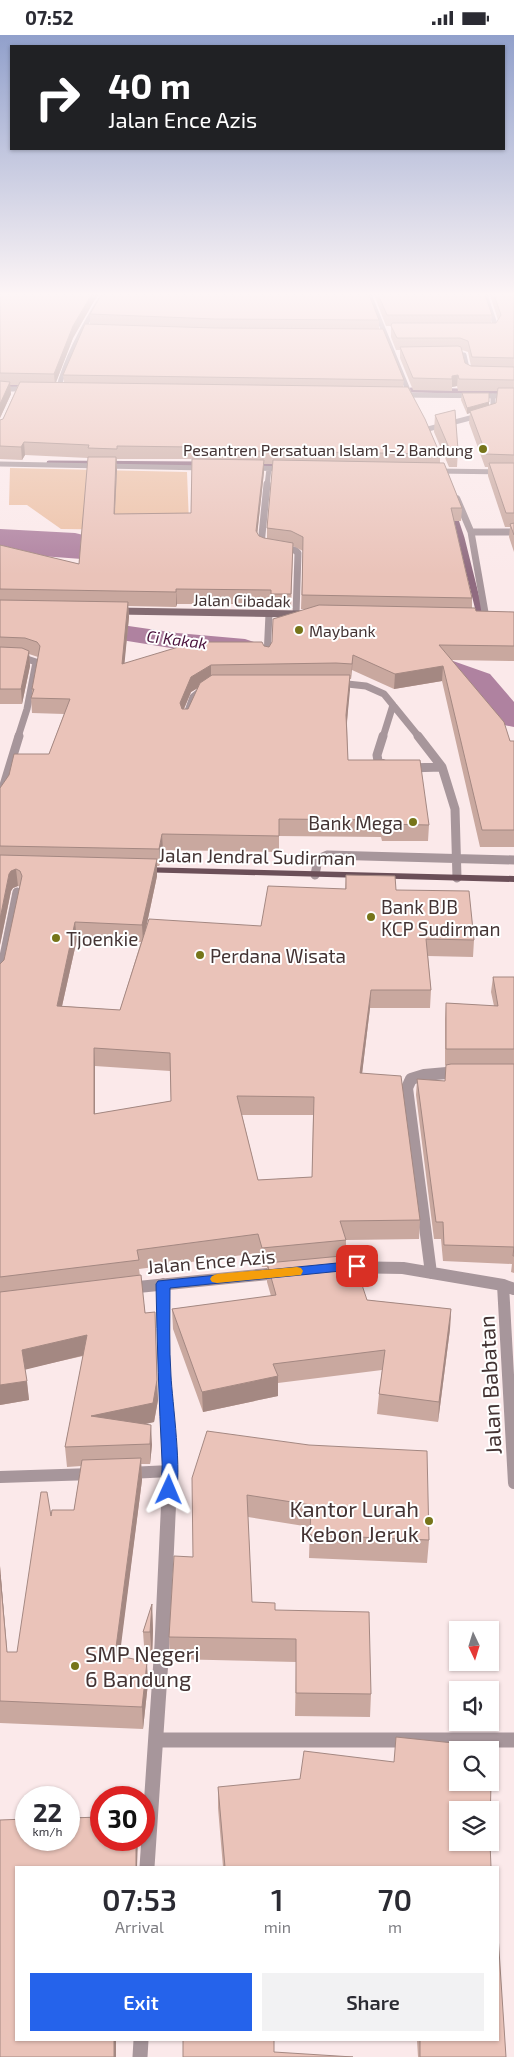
<!DOCTYPE html>
<html lang="en">
<head>
<meta charset="utf-8">
<style>
	:root { --surface:#fff; --page:#f2f2f3; --text:#2b2b33; --muted:#7c7c81; --accent:#2563eb }
	body { margin:0; font-family:"Exo 2",sans-serif; background:var(--page); color:var(--text); height:100vh; display:flex; flex-direction:column; font-size:19px; white-space:nowrap }
	* { box-sizing:border-box; margin:0 }
	p { font-size:16px; color:var(--muted) }
	.icon { flex:none; width:28px; height:28px; fill:none; stroke:currentColor; stroke-width:2; stroke-linecap:round; stroke-linejoin:round }
	.map { position:relative; flex:1; overflow:hidden }
	.drawer { position:absolute; left:15px; top:1831px; width:484px; height:175px; display:flex; flex-direction:column; background:var(--surface); border-radius:0px; box-shadow:0 1px 4px #0004 }
	.drawer>* { flex:none }
	.banner { position:absolute; left:10px; top:10px; width:495px; height:105px; border-radius:0px; box-shadow:0 1px 4px #0004; background:#202124; color:#fff; overflow:hidden }
	.needle { width:32px; rotate:176deg }
	.controls { position:absolute; left:449px; top:1586px; display:grid; gap:10px }
	.controls a { display:grid; place-items:center; width:50px; height:50px; border-radius:0px; background:var(--surface); box-shadow:0 1px 4px #0004; font-size:25px }
	.speed { position:absolute; left:15px; top:1751px; display:flex; gap:10px; font-size:25px; font-weight:700; text-align:center }
	.speed>* { display:grid; place-content:center; width:65px; height:65px; border-radius:50%; background:var(--surface); box-shadow:0 1px 4px #0004; line-height:1 }
	.speed small { font-size:12px; font-weight:400 }
	.speed .limit { border:8px solid #d22; background:#fff; color:#111 }
	.pin { position:absolute; display:grid; place-items:center; width:42px; height:42px; color:#fff; margin:-21px; border-radius:10px; box-shadow:0 2px 8px #0006 }
	.me { position:absolute; width:55px; margin:-28px; rotate:1deg; stroke-linejoin:round; filter:drop-shadow(0 0 4px #0008) }
	.turn { display:flex; align-items:center; gap:18px; height:105px; padding:0 15px; font-size:22px }
	.turn .icon { width:65px; height:65px; stroke-width:2.5 }
	.turn b { display:block; font-size:35px; line-height:42px }
	.eta { display:flex; justify-content:space-evenly; align-items:center; height:85px; text-align:center }
	.eta b { font-size:30px; font-weight:600; line-height:35px }
	.cta { display:flex; gap:10px; margin-top:auto; padding:10px 15px }
	.cta a { flex:1; height:58px; border-radius:0px; background:var(--accent); color:#fff; font-size:20px; font-weight:600; line-height:58px; text-align:center }
	.cta a+a { background:var(--page); color:var(--text) }
	.status { display:flex; justify-content:space-between; align-items:center; height:35px; padding:0 25px; background:var(--surface); direction:ltr }
	.status svg { height:14px; fill:currentColor }
	.map>svg:first-child { display:block }
	.green { fill:#ecc0a5 }
	.lines { fill:none; stroke-linecap:round; stroke-linejoin:round }
	.stream-far1 { stroke:#8f6b80; stroke-width:5 }
	.stream { stroke:#8f6b80; stroke-width:7 }
	.canal { fill:#af82a0; fill-rule:evenodd }
	.river { fill:#af82a0; fill-rule:evenodd }
	.service-far2 { stroke:#a7969b; stroke-width:5 }
	.service-far1 { stroke:#a7969b; stroke-width:7 }
	.service { stroke:#a7969b; stroke-width:9 }
	.minor-far4 { stroke:#a7969b; stroke-width:5 }
	.minor-far3 { stroke:#a7969b; stroke-width:7 }
	.minor-far2 { stroke:#a7969b; stroke-width:9 }
	.minor-far1 { stroke:#a7969b; stroke-width:12 }
	.minor { stroke:#a7969b; stroke-width:15 }
	.tertiary { stroke:#a7969b; stroke-width:5 }
	.secondary { stroke:#846c73; stroke-width:7 }
	.primary { fill:#6b4f58; fill-rule:evenodd }
	.wall { fill:#c9a89f; fill-rule:evenodd }
	.shaded-wall { fill:#a48882 }
	.building { fill:#eac3b9; stroke:#a48882; fill-rule:evenodd }
	.route { fill:#2563eb; stroke:#184099 }
	.slow { fill:#f59e0b }
	.poi-dot { fill:#76751a; stroke:#fff; stroke-width:2 }
	.labels { text-anchor:middle; dominant-baseline:central; stroke-width:4; stroke-linejoin:round; paint-order:stroke }
	.far-poi-label { font-size:16px; fill:#443434; stroke:#fff; text-anchor:end }
	.far-street-label { font-size:16px; fill:#443434; stroke:#fff }
	.far-water-label { font-size:16px; font-style:italic; fill:#4a133c; stroke:#fff }
	.poi-label { font-size:19px; fill:#443434; stroke:#fff; text-anchor:start }
	.street-label { font-size:19px; fill:#443434; stroke:#fff }
	.near-street-label { font-size:22px; fill:#443434; stroke:#fff }
	.near-poi-label { font-size:22px; fill:#443434; stroke:#fff; text-anchor:end }
</style>
</head>
<body>
<div class="status"><b>07:52</b><svg viewBox="0 0 49 12"><path d="M0 12V9h3v3zM5 12V6h3v6zM10 12V3h3v9zM15 12V0h3v12zM26 1h20v11H26zM47 4h2v5h-2z"/></svg></div>
<div class="map">
<svg width="514" height="2022" viewBox="0 0 514 2022">
	<rect width="100%" height="100%" fill="#fbe9ea"/>
	<path class="green" d="M10 433 187 437 189 488 139 495 61 494 27 470H9Z"/>
	<g class="lines">
		<path class="stream-far1" d="M0 350H31
			M411 355 514 357
			M49 428 204 429
			M251 430H286"/>
		<path class="stream" d="M451 473 461 503 480 579"/>
		<path class="canal" d="M87 585 177 598 245 604 254 607 258 612 254 617 245 620 177 614 78 598 74 593 78 588Z
			M416 613 490 639 514 667V692L504 690 472 651 407 627 403 621 407 615Z"/>
		<path class="river" d="M0 494 75 498 117 508C127 522 124 554 115 568L100 572 85 568 79 559 82 524 0 518Z"/>
		<path class="service-far2" d="M428 394 493 377V361"/>
		<path class="service-far1" d="M267 622 269 579
			M338 648 366 651 384 659 419 702
			M187 679 193 662 204 653
			M383 702 393 670"/>
		<path class="service" d="M383 701 377 720 378 726 389 732
			M418 701 442 732 455 774 457 843
			M408 733 442 732
			M315 840 318 824 327 820 514 825"/>
		<path class="minor-far4" d="M368 257 412 365
			M484 257 496 292 494 295 488 296
			M451 318 464 320 468 337 472 338
			M58 355C67 320 85 288 105 257
			M0 429 206 433
			M253 433 286 434
			M435 436 514 437
			M267 450 269 434"/>
		<path class="minor-far3" d="M457 464 471 497 486 583
			M471 497H514
			M264 513 261 510 267 449
			M281 514 295 515 298 518 296 579
			M0 622 24 623 36 627 27 674 18 702"/>
		<path class="minor-far2" d="M0 763 19 701
			M0 941 17 857"/>
		<path class="minor-far1" d="M342 1232 403 1233 503 1250 514 1254
			M431 1238 407 1053 411 1044 424 1040 458 1037
			M163 1249 164 1339 170 1436 169 1461
			M503 1250 514 1448
			M128 1253 278 1238
			M129 1438 170 1436
			M0 1442 92 1439"/>
		<path class="minor" d="M156 1705H514
			M147 1832 162 1610 169 1460
			M140 2022 141 2005"/>
		<path class="tertiary" d="M0 354H29
			M398 360 514 361"/>
		<path class="secondary" d="M116 576 301 579"/>
		<path class="primary" d="M140 832 514 841V847L136 837 135 835 136 833Z"/>
	</g>
	<path class="wall" d="M0 257H101L94 266 73 303 56 347H64L63 340 90 289V279L379 285V294L404 345 403 352 440 419V428L462 473 461 486H454L472 563V573L476 576 514 577V626L451 625 510 706H514V812H480L442 646 394 654 352 635 351 644H350L347 688 348 725 429 790 428 806H382L381 802 279 801V817L163 815 159 831H157V841L146 893 261 891 345 854 346 840 396 855 474 905 473 922 428 921 431 955 430 973H370L362 1038 420 1185 419 1204 346 1205V1220L367 1265 451 1274 450 1294 438 1387 377 1379 379 1359 382 1335 278 1348V1361L203 1377 173 1294 172 1274 271 1261 267 1247V1232H262L258 1218 139 1234 158 1365 154 1387 145 1389 152 1410 150 1429H141L142 1445 119 1621 148 1648 143 1694 0 1688V1531L7 1617H17L51 1481 74 1475 81 1431 67 1432 65 1412 83 1321 25 1334 29 1365 0 1370V929L4 925 20 852 18 851 13 853 11 856 0 910V753L49 719 64 679 32 678 31 663 32 659V654L38 622 29 619 30 631 22 669H0V510L79 529 88 423 25 420 22 425 0 424V385L3 384 18 350H10L11 359 0 383ZM117 424H192L191 478 115 479 117 435 116 426H117ZM264 429H273L267 493V504L259 501 257 499 264 437ZM293 511 303 516 301 574H307L269 612 264 611 124 628 129 582 128 571 176 572 177 569H271V573L291 574ZM198 653 188 674H184L191 657ZM77 904 141 907 120 975 62 971ZM95 1031 170 1036 171 1066 95 1079ZM242 1080H313L312 1142 258 1145Z
		M373 257H484L492 280 491 288H496L498 285 489 257H514V517L509 502 510 492H505L488 441V432H485L469 388 470 378 467 379 461 365 462 358 489 371 496 368 498 356H458L457 351 452 352V356L413 355 400 323V315H396L391 302V291H386ZM462 315 468 317 471 331 465 328Z
		M435 380 458 415 457 432H449L434 397Z
		M493 942H514V1238L511 1237 512 1229 443 1226 441 1204H434L416 1060 417 1044 445 1046 446 1030H445V984L446 968 494 971 491 957Z
		M207 1396 429 1505 427 1528 309 1523 310 1492 248 1482 252 1567 275 1575 371 1659 370 1682 295 1681 296 1627 170 1624 169 1602 193 1522Z
		M152 1569 153 1596 152 1624H145L143 1597Z
		M218 1752 458 1775 491 1832H223L218 1773Z
		M417 2005H498L506 2022H418Z"/>
	<path class="shaded-wall" d="M93 257H101L94 266 73 303 55 350 54 339 73 291Z
		M458 340 457 351 452 352V341Z
		M10 347 11 359 0 383V369Z
		M489 367V374L470 376V378L467 379V373Z
		M24 407 25 420 22 425 21 412Z
		M116 422 117 435 114 493V479Z
		M264 425V437L256 510V496Z
		M176 554 177 569 176 572Z
		M128 567 129 582 123 644 122 629Z
		M29 616 30 631 22 669 21 654Z
		M353 620 352 635 351 644 352 629Z
		M211 630V645L191 657 180 683V668L191 642Z
		M443 631 442 646 394 654 395 639Z
		M350 640V655L346 696V680Z
		M162 799 163 815 159 831V814Z
		M157 824V841L143 907 142 890Z
		M16 834 18 851 13 853 11 856 0 910V884L9 839 11 836Z
		M75 887 77 904 58 989 57 971Z
		M371 955 370 973 360 1056V1038Z
		M94 1013 95 1031V1097L94 1079Z
		M451 1274 450 1294 438 1387 439 1367Z
		M155 1277 158 1365 154 1387 92 1401 91 1381Z
		M87 1300 89 1319 24 1335 22 1315Z
		M278 1341V1361L203 1377 202 1357Z
		M27 1346 29 1365 0 1370V1350Z
		M151 1390 152 1410 150 1429V1409Z
		M141 1423 142 1445 117 1642 115 1620Z
		M0 1531 9 1639 0 1540Z
		M152 1569 153 1596 152 1624 150 1597Z
		M147 1627 148 1648 143 1694 142 1672Z
		M136 1805H138L137 1832H136Z
		M114 2005H116V2022H114Z"/>
	<path class="building" d="M0 257H93L73 291 54 339 0 338Z
		M103 257H368L379 285 215 284 90 279Z
		M377 257H484L492 280H387Z
		M493 257H514V323L472 322 468 306 460 303H397L391 291 392 288H496L501 280Z
		M85 289 215 293 383 294 404 345 63 340Z
		M458 311 461 312 465 328 471 331 514 332V345L459 344 458 340 452 341V344L413 343 400 312Z
		M0 346 10 347 0 369Z
		M20 347 408 352 425 384 440 419 192 415V412L117 411V414L88 413 89 410 24 407 21 412 0 411V385L3 384Z
		M498 353H514V420L486 419 470 376 496 368Z
		M462 358H489V367L467 373Z
		M455 375 458 415H450L435 380Z
		M88 422H116L114 479 191 478 192 424 264 425 256 496 259 501 264 503 293 508 291 559H271V555L176 554V557L0 554V510L79 529Z
		M273 425 444 428 462 473H451L472 563 302 560 303 502 291 496 267 493Z
		M489 428H514V478H506Z
		M514 488V500L510 489Z
		M0 565 128 567 122 629 195 607H262L264 611 269 612 272 607 273 584 319 570 475 573 476 576 514 577V611L439 610 504 687 510 706H514V795H482L443 631 395 639 353 620 352 629 336 628 211 630 191 642 180 668 182 674H188L200 648 212 640H350L346 680 348 725H420L429 790 382 789V785L279 784V801L162 799 159 814 0 811V753L9 740 14 719H49L70 664 31 663 34 654H32L40 611 37 607 25 603 0 602Z
		M0 612 22 613 29 616 21 654H0Z
		M0 820 157 824 142 890 75 887 57 971 120 975 149 884 261 891 268 851 346 854V840L395 841 396 855 469 856 474 905 426 904 431 955H371L360 1038 401 1041 420 1185 340 1186 346 1205 262 1213 258 1199 137 1215 139 1225 0 1242V929L4 925 22 841 20 836 16 834 11 836 9 839 0 884ZM94 1013 170 1018 171 1066 94 1079ZM237 1061 314 1062 312 1142 258 1145Z
		M493 942H514V1014H446V968L498 971Z
		M451 1029H514V1221H513L514 1212 444 1210 443 1187H436L417 1044 445 1046 446 1030Z
		M352 1220 367 1265 451 1274 439 1367 379 1359 385 1315 273 1329 278 1341 202 1357 172 1274 276 1260 267 1228Z
		M141 1240 145 1278 155 1277 157 1345 153 1368 91 1381 151 1390 150 1409 65 1412 87 1300 22 1315 27 1346 0 1350V1257Z
		M207 1396 309 1410 427 1416 429 1505 310 1500 311 1470 247 1460 252 1567 275 1568V1575L369 1577 371 1659 296 1658V1604L169 1602 174 1521 193 1522 192 1443Z
		M141 1423 115 1620 147 1627 142 1672 0 1666V1540L7 1617H17L41 1457H47L51 1481 52 1475H74L82 1425Z
		M152 1569 150 1597H143Z
		M396 1702 492 1712 490 1787V1775H458V1808H490L491 1832H225L218 1752 300 1744 304 1716 394 1727ZM458 1715H490V1748H458Z
		M101 1782V1805H136V1832H16V2005H114V2022H0V1785L26 1784V1805H69V1783Z
		M498 1900 506 2022H420V2005H498Z
		M183 2005H274V2017L353 2022H183Z"/>
	<linearGradient id="sky" x2="0" y2="1"><stop stop-color="#91a0cb"/><stop offset="0.48" stop-color="#fdf5f6"/><stop offset="1" stop-color="#fdf5f6" stop-opacity="0"/></linearGradient>
	<rect width="514" height="540" fill="url(#sky)"/>
	<path class="route" d="M357 1226 361 1228 363 1231 361 1234 170 1253C170 1282 169 1312 171 1341 172 1363 183 1444 175 1459L169 1461 164 1459C159 1451 163 1436 162 1426 159 1367 157 1308 156 1249L158 1246Z"/>
	<path class="slow" d="M297 1232 301 1233 303 1236 301 1240 217 1248 212 1247 210 1244 212 1241 217 1239Z"/>
	<g class="poi-dot">
		<circle cx="483" cy="414" r="5"/>
		<circle cx="299" cy="595" r="5"/>
		<circle cx="413" cy="787" r="5"/>
		<circle cx="371" cy="882" r="5"/>
		<circle cx="56" cy="903" r="5"/>
		<circle cx="200" cy="920" r="5"/>
		<circle cx="429" cy="1486" r="5"/>
		<circle cx="75" cy="1631" r="5"/>
	</g>
	<g class="labels">
		<g class="far-poi-label">
			<text x="473" y="414">Pesantren Persatuan Islam 1-2 Bandung</text>
			<text x="309" y="595" text-anchor="start">Maybank</text>
		</g>
		<g class="far-street-label">
			<text transform="translate(242 565) rotate(1)">Jalan Cibadak</text>
		</g>
		<g class="far-water-label">
			<text transform="translate(177 604) rotate(7)">Ci Kakak</text>
		</g>
		<g class="poi-label">
			<text x="403" y="787" text-anchor="end">Bank Mega</text>
			<text x="381" y="871">Bank BJB<tspan x="381" dy="22">KCP Sudirman</tspan></text>
			<text x="66" y="903">Tjoenkie</text>
			<text x="210" y="920">Perdana Wisata</text>
		</g>
		<g class="street-label">
			<text transform="translate(257 821) rotate(1)">Jalan Jendral Sudirman</text>
			<text transform="translate(211 1226) rotate(-5)">Jalan Ence Azis</text>
		</g>
		<g class="near-street-label">
			<text transform="translate(489 1350) rotate(-93)">Jalan Babatan</text>
		</g>
		<g class="near-poi-label">
			<text x="419" y="1473">Kantor Lurah<tspan x="419" dy="25">Kebon Jeruk</tspan></text>
			<text x="85" y="1618" text-anchor="start">SMP Negeri<tspan x="85" dy="25">6 Bandung</tspan></text>
		</g>
	</g>
</svg>
<div class="controls">
<a><svg class="needle" viewBox="-14 -14 28 28"><path d="M0-13l5 13h-10z" fill="#e53935"/><path d="M0 13l5-13h-10z" fill="#7c7c81"/></svg></a>
<a><svg class="icon" aria-label="sound" viewBox="0 0 24 24"><path d="M4 9h4l5-4v14l-5-4H4zM17 9q2 3 0 6"/></svg></a>
<a><svg class="icon" aria-label="search" viewBox="0 0 24 24"><circle cx="10" cy="10" r="6"/><path d="M15 15l6 6"/></svg></a>
<a><svg class="icon" aria-label="layers" viewBox="0 0 24 24"><path d="M12 4l9 5-9 5-9-5zM3 14l9 5 9-5"/></svg></a>
</div>
<div class="speed"><div>22<small>km/h</small></div><div class="limit">30</div></div>
<div class="pin" style="left:357px;top:1231px;background:#d93025"><svg class="icon" aria-label="arrive" viewBox="0 0 24 24"><path d="M6 21V4h12l-3 4 3 4H6"/></svg></div>
<svg class="me" style="left:169px;top:1455px" viewBox="-20 -20 40 40"><path d="M0-17L14 15 0 8-14 15z" fill="#2563eb" stroke="#fff" stroke-width="4"/></svg>
<div class="banner">
<div class="turn"><svg class="icon" aria-label="right" viewBox="0 0 24 24"><path d="M7 20v-9h11M14 6l5 5-5 5"/></svg><div><b>40 m</b>Jalan Ence Azis</div></div>
</div>
<section class="drawer">
<div class="eta">
<div><b>07:53</b><p>Arrival</p></div>
<div><b>1</b><p>min</p></div>
<div><b>70</b><p>m</p></div>
</div>
<div class="cta"><a>Exit</a><a>Share</a></div>
</section>
</div>
</body>
</html>
